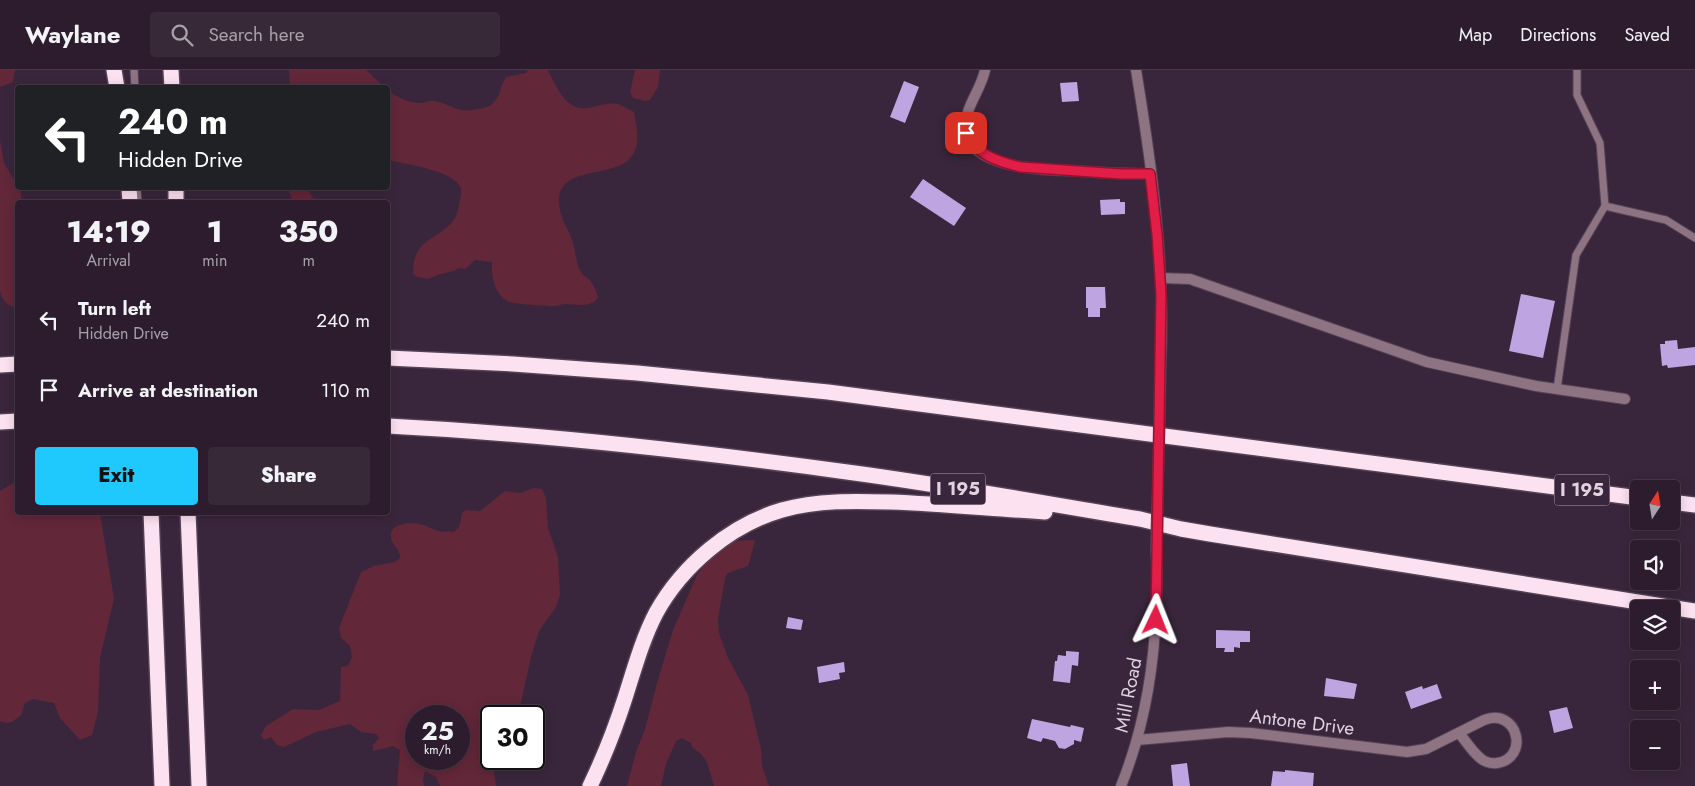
<!DOCTYPE html>
<html lang="en">
<head>
<meta charset="utf-8">
<style>
	:root { --surface:#2c1c2d; --page:#382939; --text:#f1f3f6; --muted:#a6a1aa; --line:#483a49; --accent:#20c9fd }
	body { margin:0; font-family:Jost,sans-serif; background:var(--page); color:var(--text); height:100vh; display:flex; flex-direction:column; font-size:19px; white-space:nowrap }
	* { box-sizing:border-box; margin:0 }
	p { font-size:16px; color:var(--muted) }
	.icon { flex:none; width:28px; height:28px; fill:none; stroke:currentColor; stroke-width:2; stroke-linecap:round; stroke-linejoin:round }
	.map { position:relative; flex:1; overflow:hidden }
	.details { position:absolute; left:15px; top:130px; width:375px; height:315px; display:flex; flex-direction:column; background:var(--surface); border-radius:5px; box-shadow:0 2px 12px #0003,0 0 0 1px var(--line) }
	.details>* { flex:none }
	.hud { position:absolute; left:15px; top:15px; width:375px; height:105px; border-radius:5px; box-shadow:0 2px 12px #0003,0 0 0 1px var(--line); background:#202124; color:#fff; overflow:hidden }
	.needle { width:32px; rotate:12deg }
	.tools { position:absolute; left:1630px; top:410px; display:grid; gap:10px }
	.tools a { display:grid; place-items:center; width:50px; height:50px; border-radius:5px; background:var(--surface); box-shadow:0 2px 12px #0003,0 0 0 1px var(--line); font-size:25px }
	.speed { position:absolute; left:405px; top:635px; display:flex; gap:10px; font-size:25px; font-weight:700; text-align:center }
	.speed>* { display:grid; place-content:center; width:65px; height:65px; border-radius:50%; background:var(--surface); box-shadow:0 2px 12px #0003,0 0 0 1px var(--line); line-height:1 }
	.speed small { font-size:12px; font-weight:400 }
	.speed .limit { border:2px solid #111; border-radius:8px; background:#fff; color:#111 }
	.pin { position:absolute; display:grid; place-items:center; width:42px; height:42px; color:#fff; margin:-21px; border-radius:10px; box-shadow:0 2px 8px #0006 }
	.me { position:absolute; width:55px; margin:-28px; rotate:2deg; stroke-linejoin:round; filter:drop-shadow(0 0 4px #0008) }
	.turn { display:flex; align-items:center; gap:18px; height:105px; padding:0 20px; font-size:22px }
	.turn .icon { width:65px; height:65px; stroke-width:2.5 }
	.turn b { display:block; font-size:35px; line-height:42px }
	.eta { display:flex; justify-content:space-evenly; align-items:center; height:85px; text-align:center }
	.eta b { font-size:30px; font-weight:800; line-height:35px }
	.cta { display:flex; gap:10px; margin-top:auto; padding:10px 20px }
	.cta a { flex:1; height:58px; border-radius:5px; background:var(--accent); color:#111; font-size:20px; font-weight:800; line-height:58px; text-align:center }
	.cta a+a { background:var(--page); color:var(--text) }
	ul { padding:0; list-style:none }
	li { display:flex; align-items:center; gap:15px; height:70px; padding:0 20px }
	li div { flex:1 }
	li b { display:block; font-size:19px }
	li em { font-style:normal }
	header { display:flex; align-items:center; gap:30px; box-sizing:border-box; height:70px; padding:0 25px; background:var(--surface); border-bottom:1px solid var(--line) }
	header strong { font-size:24px }
	nav { display:flex; gap:28px; margin-inline-start:auto; font-size:18px }
	.search { width:350px; height:45px; background:var(--page); display:flex; align-items:center; gap:12px; box-sizing:border-box; padding:0 18px; border-radius:5px; color:var(--muted); font-size:19px }
	.map>svg:first-child { display:block }
	.green { fill:#622739; fill-rule:evenodd }
	.building { fill:#bea4e1 }
	.lines { fill:none; stroke-linecap:round; stroke-linejoin:round }
	.service-casing { stroke:#544256; stroke-width:9 }
	.minor-casing { stroke:#544256; stroke-width:12 }
	.motorway-casing { stroke:#544256; stroke-width:18 }
	.service { stroke:#8e7483; stroke-width:7 }
	.minor { stroke:#8e7483; stroke-width:10 }
	.motorway { stroke:#fce1f0; stroke-width:15 }
	.minor-bridge-casing { stroke:#544256; stroke-width:12; stroke-linecap:butt }
	.minor-bridge { stroke:#8e7483; stroke-width:10 }
	.route-casing { stroke:#92132f; stroke-width:12 }
	.route { stroke:#e11d48; stroke-width:9 }
	.labels { text-anchor:middle; dominant-baseline:central; stroke-width:5; stroke-linejoin:round; paint-order:stroke }
	.shield { fill:#3a263c; stroke:#ae9faf; stroke-width:1 }
	.shield-label { font-size:18px; font-weight:bold; fill:#dfd3e0 }
	.street-label { font-size:19px; fill:#dfd3e0; stroke:#3a263c }
</style>
</head>
<body>
<header>
<strong>Waylane</strong>
<div class="search"><svg class="icon" aria-label="search" viewBox="0 0 24 24"><circle cx="10" cy="10" r="6"/><path d="M15 15l6 6"/></svg>Search here</div>
<nav><a>Map</a><a>Directions</a><a>Saved</a></nav>
</header>
<div class="map">
<svg width="1695" height="716" viewBox="0 0 1695 716">
	<rect width="100%" height="100%" fill="#3a263c"/>
	<path class="green" d="M0 0H15L13 12 0 17Z
		M289 0H366L384 17H290Z
		M528 0H548C554 11 560 28 572 35 586 44 602 31 617 34 623 35 629 40 634 42 636 55 640 68 635 80 624 113 556 90 559 134 560 149 569 159 573 173 576 183 576 194 581 202 583 205 587 208 590 210 594 215 596 221 598 227 596 231 593 233 589 234 581 236 573 234 565 234 561 234 558 236 554 236 545 236 512 234 507 231 494 223 491 205 492 192L475 190 465 199 459 198 454 201 440 204 428 209 417 207 413 203C413 166 439 172 455 148 458 143 459 135 460 129 461 124 463 120 459 115 449 100 405 94 388 90V20C399 28 409 34 423 33 427 32 430 30 434 31 453 34 455 44 478 39 483 38 489 37 492 34 501 27 500 16 506 7L526 3Z
		M635 0H660L658 17 650 30 645 31 633 28 630 22Z
		M0 70 4 93 17 115 18 118H20L22 132H18L17 238C8 236 2 231 0 221Z
		M288 118H307L314 130 318 132H293Z
		M17 411 18 442 100 443 114 529 100 588 98 642 92 665 80 670 60 648 54 633 33 629 25 633 21 645 12 652 6 653 0 651V421Z
		M534 418 542 419 546 428 548 458 558 487 560 525 556 537 539 561 531 587 518 646H491V689H499L494 701 496 716H440L436 707 425 701 423 710 424 716H397L400 680 393 676 373 681V675L379 668 376 664 361 662 350 654 316 662 284 677 277 675 271 667 264 670 261 665 266 656 293 639 319 640 340 631 341 597 348 596 352 587 350 576 341 568 339 558 361 502 374 496 395 492 400 488C401 478 389 474 391 463 393 453 411 452 419 454 426 455 432 459 438 461 443 462 449 461 454 462L459 457 462 443 466 440 480 441 505 421 520 423ZM416 646H459V689H416Z
		M754 470 755 471 748 496 728 503 725 508 718 549 719 563 728 588 748 625 761 679 762 696 769 716H714L707 692 701 684 692 677 691 673 682 668 676 671 666 694 661 716H627L636 682 645 659 657 613 673 560 697 505 716 480 728 471Z"/>
	<path class="building" d="M904 11 919 17 905 53 890 47Z
		M1077 12 1079 31 1062 32 1060 13Z
		M923 109 966 138 954 156 910 127Z
		M1120 129V132H1125V144L1101 145 1100 130Z
		M1086 217H1105L1106 238H1100V247H1088V238H1086Z
		M1521 224 1555 231 1543 288 1509 281Z
		M1677 270 1678 279 1695 277V295L1668 298 1667 295 1662 296 1660 274H1665V271Z
		M788 547 803 550 801 560 786 558Z
		M1216 560 1250 561V572H1240V578L1234 577V582H1224L1225 578H1216Z
		M1066 581 1079 582 1078 596 1072 595 1070 613 1053 611 1055 591H1057L1058 585 1066 586Z
		M844 592 845 602 839 603 840 609 819 613 817 597Z
		M1326 608 1357 614 1354 629 1324 626Z
		M1437 614 1442 628 1411 639 1405 622 1422 616 1423 619Z
		M1567 637 1573 658 1554 663 1549 641Z
		M1032 649 1070 657 1071 655 1084 658 1081 672 1074 670V674L1065 679 1059 678 1055 671 1043 668 1041 672 1027 668Z
		M1187 693 1190 716H1173L1171 695Z
		M1285 700 1314 703 1313 716H1271L1273 701 1285 702Z"/>
	<g class="lines">
		<defs>
			<path id="service" d="M134 0 135 18
				M137 118 138 132
				M1605 136 1666 150 1695 168
				M1557 319 1576 185 1605 136 1600 73 1577 25V0"/>
			<path id="minor" d="M985 0C981 21 963 38 966 61 972 100 1048 100 1078 101 1102 103 1126 104 1150 104
				M1136 0C1148 73 1159 148 1161 223 1163 261 1160 299 1160 337
				M1161 208 1190 209 1427 292 1536 316 1625 329
				M1137 670 1228 662 1251 663 1407 682 1426 679 1484 650C1518 637 1530 688 1497 693 1490 694 1483 691 1479 687 1471 680 1465 670 1459 663
				M1121 716C1144 659 1154 600 1156 540 1157 520 1158 501 1156 482"/>
			<path id="motorway" d="M114 0 117 18
				M171 0 172 18
				M129 118 130 132
				M176 118V132
				M388 288 513 294 637 303 828 322 1639 428
				M0 295 18 294
				M0 352 18 351
				M388 356C541 364 694 381 847 402 945 415 1043 433 1140 449L1181 459 1210 464 1695 541
				M1671 432 1695 435
				M151 442 162 716
				M188 442 199 716
				M590 716C604 687 615 659 625 628 634 600 642 570 656 543 682 496 730 455 782 440 818 430 854 431 891 432 942 434 994 439 1045 442"/>
		</defs>
		<use href="#service" class="service-casing"/>
		<use href="#minor" class="minor-casing"/>
		<use href="#motorway" class="motorway-casing"/>
		<use href="#service" class="service"/>
		<use href="#minor" class="minor"/>
		<use href="#motorway" class="motorway"/>
		<defs>
			<path id="minor-bridge" d="M1156 482 1160 337"/>
		</defs>
		<use href="#minor-bridge" class="minor-bridge-casing"/>
		<use href="#minor-bridge" class="minor-bridge"/>
	</g>
	<g class="lines">
		<defs>
			<path id="route" d="M966 63C976 85 999 92 1021 97L1121 104H1150L1157 164 1161 224 1156 550"/>
		</defs>
		<use href="#route" class="route-casing"/>
		<use href="#route" class="route"/>
	</g>
	<g class="labels">
		<g class="shield">
			<rect x="930.5" y="403.5" width="55" height="31" rx="4"/>
			<rect x="1554.5" y="404.5" width="55" height="31" rx="4"/>
		</g>
		<g class="shield-label">
			<text x="958" y="419">I 195</text>
			<text x="1582" y="420">I 195</text>
		</g>
		<g class="street-label">
			<text transform="translate(1128 625) rotate(-79)">Mill Road</text>
			<text transform="translate(1302 652) rotate(7)">Antone Drive</text>
		</g>
	</g>
</svg>
<div class="tools">
<a><svg class="needle" viewBox="-14 -14 28 28"><path d="M0-13l5 13h-10z" fill="#e53935"/><path d="M0 13l5-13h-10z" fill="#a6a1aa"/></svg></a>
<a><svg class="icon" aria-label="sound" viewBox="0 0 24 24"><path d="M4 9h4l5-4v14l-5-4H4zM17 9q2 3 0 6"/></svg></a>
<a><svg class="icon" aria-label="layers" viewBox="0 0 24 24"><path d="M12 4l9 5-9 5-9-5zM3 14l9 5 9-5"/></svg></a>
<a>+</a>
<a>−</a>
</div>
<div class="speed"><div>25<small>km/h</small></div><div class="limit">30</div></div>
<div class="pin" style="left:966px;top:63px;background:#d93025"><svg class="icon" aria-label="arrive" viewBox="0 0 24 24"><path d="M6 21V4h12l-3 4 3 4H6"/></svg></div>
<svg class="me" style="left:1156px;top:550px" viewBox="-20 -20 40 40"><path d="M0-17L14 15 0 8-14 15z" fill="#e11d48" stroke="#fff" stroke-width="4"/></svg>
<div class="hud">
<div class="turn"><svg class="icon" aria-label="left" viewBox="0 0 24 24"><path d="M17 20v-9H6M10 6l-5 5 5 5"/></svg><div><b>240 m</b>Hidden Drive</div></div>
</div>
<section class="details">
<div class="eta">
<div><b>14:19</b><p>Arrival</p></div>
<div><b>1</b><p>min</p></div>
<div><b>350</b><p>m</p></div>
</div>
<ul>
<li><svg class="icon" aria-label="left" viewBox="0 0 24 24"><path d="M17 20v-9H6M10 6l-5 5 5 5"/></svg><div><b>Turn left</b><p>Hidden Drive</p></div><em>240 m</em></li>
<li><svg class="icon" aria-label="arrive" viewBox="0 0 24 24"><path d="M6 21V4h12l-3 4 3 4H6"/></svg><div><b>Arrive at destination</b></div><em>110 m</em></li>
</ul>
<div class="cta"><a>Exit</a><a>Share</a></div>
</section>
</div>
</body>
</html>
